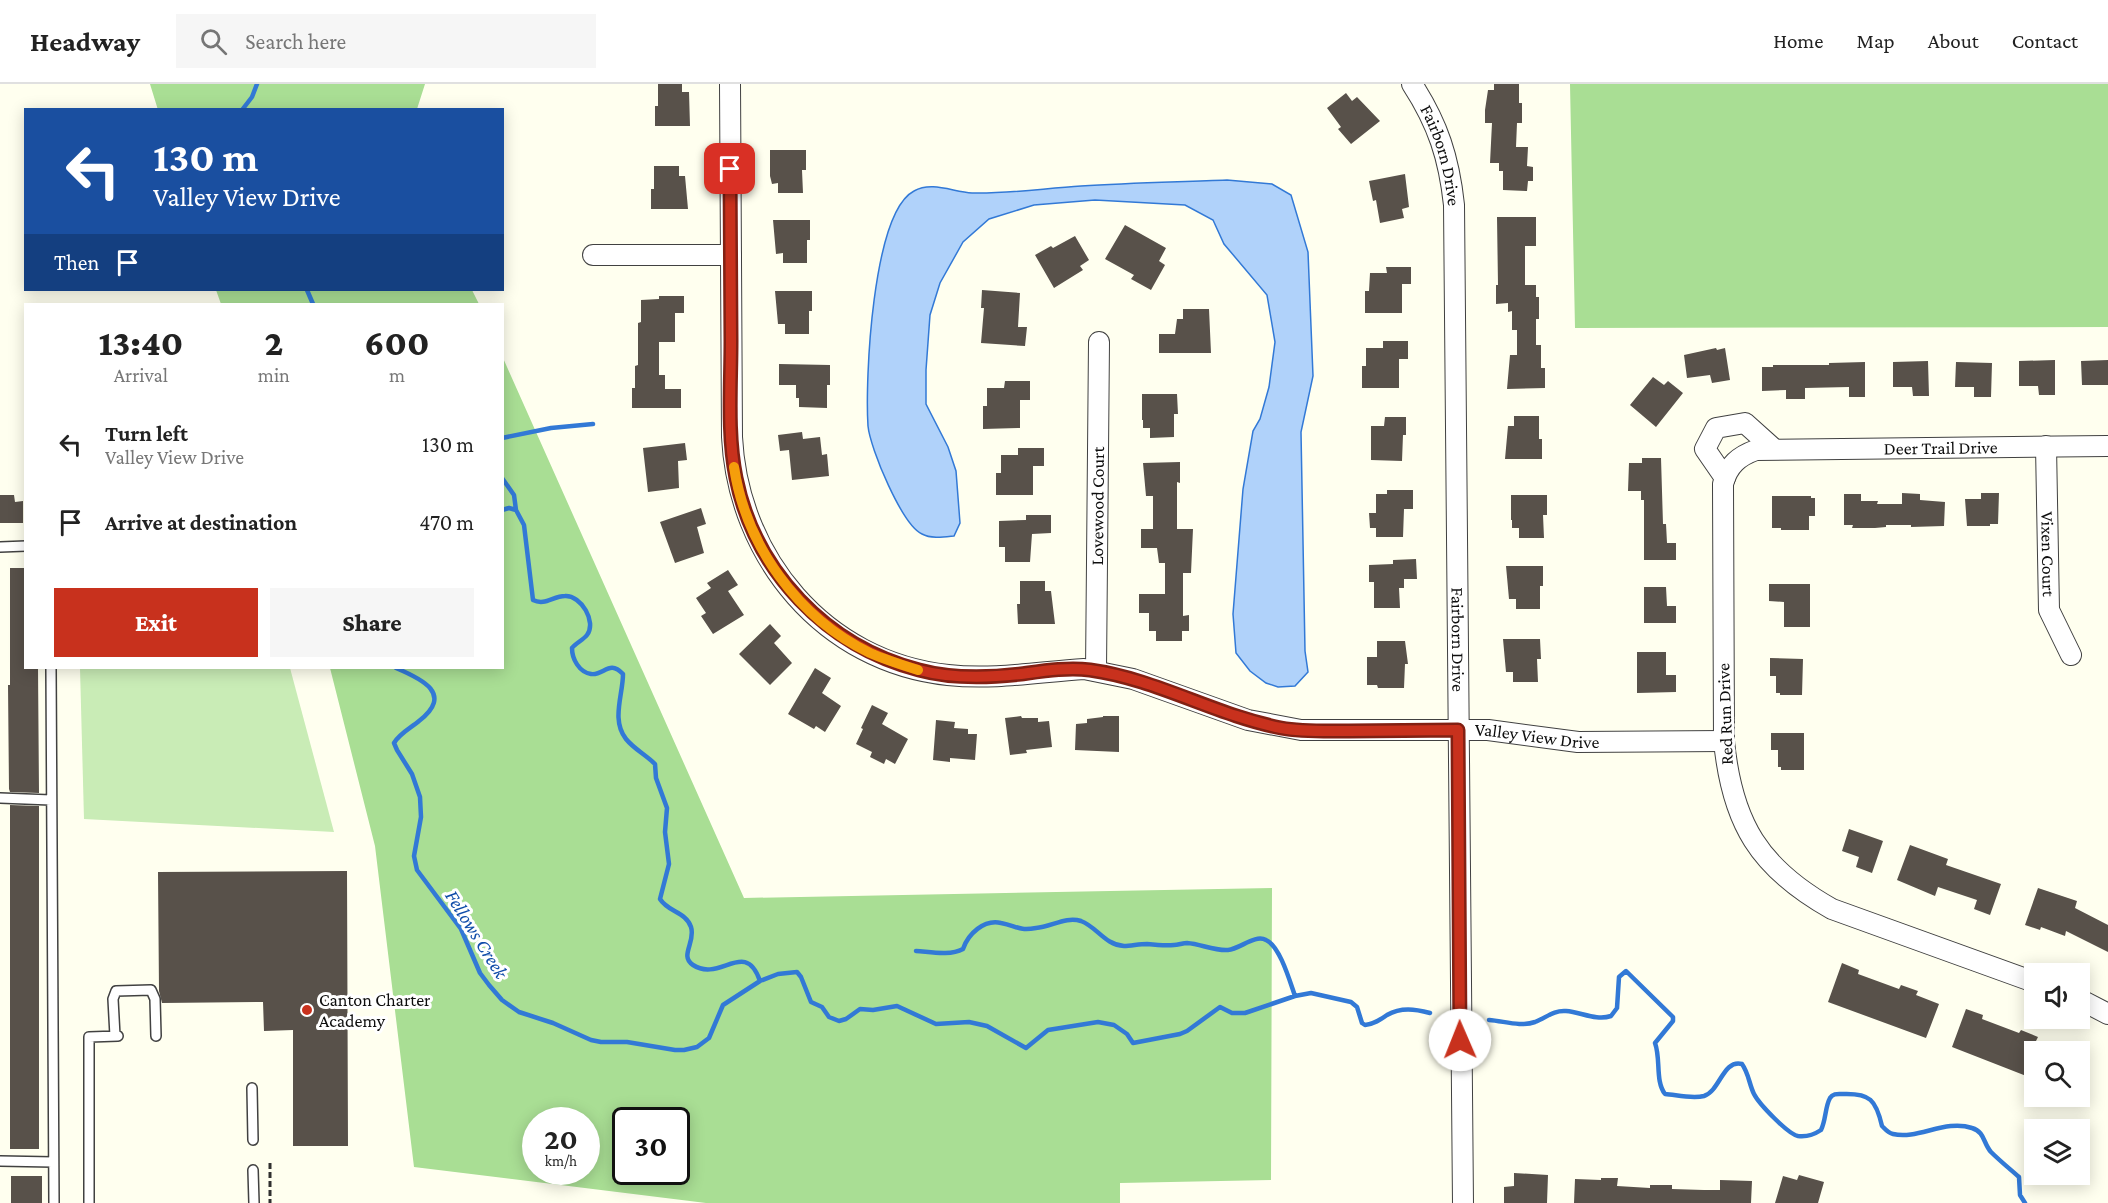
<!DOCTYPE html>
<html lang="en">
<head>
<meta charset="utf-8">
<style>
	:root { --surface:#fff; --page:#f6f6f6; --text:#222; --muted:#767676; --line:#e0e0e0; --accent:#c8311d }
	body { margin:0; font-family:"Crimson Pro",serif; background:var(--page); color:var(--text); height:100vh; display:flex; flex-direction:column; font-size:22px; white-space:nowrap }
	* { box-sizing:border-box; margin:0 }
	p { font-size:20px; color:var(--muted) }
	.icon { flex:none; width:33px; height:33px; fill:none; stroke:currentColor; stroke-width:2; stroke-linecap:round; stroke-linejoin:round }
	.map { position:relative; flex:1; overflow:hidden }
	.sheet { position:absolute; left:24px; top:219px; width:480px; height:366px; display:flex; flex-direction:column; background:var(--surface); border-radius:0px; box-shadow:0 3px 15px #0003 }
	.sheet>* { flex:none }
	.guide { position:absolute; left:24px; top:24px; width:480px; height:183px; border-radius:0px; box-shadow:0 3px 15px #0003; background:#1a4fa0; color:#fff; overflow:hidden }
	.controls { position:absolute; left:2024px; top:879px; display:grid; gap:12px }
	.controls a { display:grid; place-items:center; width:66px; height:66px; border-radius:0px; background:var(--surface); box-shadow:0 3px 15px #0003; font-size:30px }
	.speed { position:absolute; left:522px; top:1023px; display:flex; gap:12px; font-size:30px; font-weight:700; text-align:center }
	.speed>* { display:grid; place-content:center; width:78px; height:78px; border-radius:50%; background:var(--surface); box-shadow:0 3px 15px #0003; line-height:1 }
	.speed small { font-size:15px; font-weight:400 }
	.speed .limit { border:3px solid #111; border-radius:9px; background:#fff; color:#111 }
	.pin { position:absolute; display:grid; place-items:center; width:51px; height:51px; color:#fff; margin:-26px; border-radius:12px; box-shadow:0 3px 9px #0006 }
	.me { position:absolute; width:66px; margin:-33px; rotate:359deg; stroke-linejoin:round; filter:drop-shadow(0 0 4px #0008) }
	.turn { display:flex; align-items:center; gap:21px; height:126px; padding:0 30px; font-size:27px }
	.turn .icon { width:78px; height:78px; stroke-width:2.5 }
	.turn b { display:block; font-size:42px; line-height:51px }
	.then { display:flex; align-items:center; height:57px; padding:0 30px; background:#0003; gap:12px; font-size:22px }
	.eta { display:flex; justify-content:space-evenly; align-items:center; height:102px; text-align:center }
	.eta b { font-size:36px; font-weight:800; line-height:42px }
	.button { display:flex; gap:12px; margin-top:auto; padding:12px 30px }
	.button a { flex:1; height:69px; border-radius:0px; background:var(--accent); color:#fff; font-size:24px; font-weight:800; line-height:69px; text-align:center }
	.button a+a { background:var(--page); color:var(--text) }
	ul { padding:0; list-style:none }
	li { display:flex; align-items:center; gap:18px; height:78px; padding:0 30px }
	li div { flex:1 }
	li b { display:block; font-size:22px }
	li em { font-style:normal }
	header { display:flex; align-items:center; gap:36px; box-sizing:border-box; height:84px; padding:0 30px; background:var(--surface); border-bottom:2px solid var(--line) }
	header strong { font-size:28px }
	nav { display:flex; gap:33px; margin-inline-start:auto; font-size:21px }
	.search { width:420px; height:54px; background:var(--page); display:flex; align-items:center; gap:15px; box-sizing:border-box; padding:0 21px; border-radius:0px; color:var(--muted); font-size:22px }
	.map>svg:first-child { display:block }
	.green { fill:#c9ecb6 }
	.forest { fill:#a9de94; fill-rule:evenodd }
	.water { fill:#b0d2fa; stroke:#3279d6; stroke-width:1.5 }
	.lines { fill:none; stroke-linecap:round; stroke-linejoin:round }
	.stream { stroke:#3279d6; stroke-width:4.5 }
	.building { fill:#58514a }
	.lane-casing { stroke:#414141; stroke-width:12 }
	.street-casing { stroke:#414141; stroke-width:22 }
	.path { stroke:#303030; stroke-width:3; stroke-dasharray:6 3; stroke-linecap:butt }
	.lane { stroke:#fff; stroke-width:9 }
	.street { stroke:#fff; stroke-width:20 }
	.route-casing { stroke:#822013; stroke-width:15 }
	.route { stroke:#c8311d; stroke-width:10 }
	.slow { stroke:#f59e0b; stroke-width:10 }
	.poi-dot { fill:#c8311d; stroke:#fff; stroke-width:2 }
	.labels { text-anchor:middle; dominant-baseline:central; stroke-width:6; stroke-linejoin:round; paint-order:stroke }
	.street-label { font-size:18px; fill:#0e0e0e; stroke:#fff }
	.poi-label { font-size:18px; fill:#0e0e0e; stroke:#fff; text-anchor:start }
	.water-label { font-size:20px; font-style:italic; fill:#0f4ca9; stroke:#fff }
</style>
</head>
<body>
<header>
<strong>Headway</strong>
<div class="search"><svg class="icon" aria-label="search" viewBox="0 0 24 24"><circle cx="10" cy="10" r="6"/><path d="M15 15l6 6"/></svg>Search here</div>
<nav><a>Home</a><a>Map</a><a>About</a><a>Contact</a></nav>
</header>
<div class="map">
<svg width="2108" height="1119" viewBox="0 0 2108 1119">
	<rect width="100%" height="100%" fill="#ffffef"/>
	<path class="green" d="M80 584H290L334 748 84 735Z"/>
	<path class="forest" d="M150 0H425L417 25 158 26Z
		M1570 0H2108V243L1575 244Z
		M216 206H472L479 220H221Z
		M503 274 744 814 1272 804 1271 1096 1120 1099V1119H706L414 1083 375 762 330 584H502ZM536 1036H586V1088H536ZM626 1036H676V1088H626Z"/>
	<path class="water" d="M1227 96 1272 100 1291 111 1308 168 1313 292 1301 348 1305 567 1308 588 1295 602 1278 603 1266 599 1250 587 1236 569 1233 530 1243 405 1253 347 1260 335 1269 303 1275 258 1267 211 1224 160 1213 136 1185 121 1095 116 1034 121 989 135 963 158 940 199 930 231 926 286V320L948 363 956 387 960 439 954 452C944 453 931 455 922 450 902 441 870 364 868 342 865 297 872 129 914 107 932 97 953 108 972 109 1008 110 1046 104 1081 102 1130 99 1179 98 1227 96Z"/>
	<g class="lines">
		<path class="stream" d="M242 26 252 13 257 0
			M307 206 313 220
			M502 354 551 344 593 340
			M502 394 514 411 516 426 524 441 533 516C545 522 553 512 565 512 581 511 597 538 587 551 583 556 576 559 572 564 572 575 579 588 591 590 604 592 609 575 623 590 623 611 611 636 626 655 634 665 646 671 655 680L656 694 667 724 665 748 669 780 660 815C668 828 686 828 691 843 696 858 679 872 693 881 720 899 745 854 760 897
			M502 426 509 424 516 426
			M396 584C422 595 454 610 419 637 411 644 400 649 394 659L397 666 412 690 420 713 421 733 414 772 417 786 461 845 480 889 489 901 502 916 519 928 553 939 591 956 601 958H627L675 966H684L697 963 709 954 723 921 760 897 778 890 797 888 801 893 811 918 822 923 829 933 839 937 846 935 860 925 873 926 897 922 936 940 969 938 987 942 1026 964 1048 946 1098 938 1114 941 1127 950 1133 959 1180 950 1187 947 1220 923 1232 929H1245L1295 912 1311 909 1351 918 1357 923 1362 939 1365 941C1374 940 1380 936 1387 931 1401 923 1415 925 1430 929
			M916 867C931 868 950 872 963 865 968 850 984 835 1001 839 1017 842 1018 847 1036 844 1051 843 1066 832 1081 837 1097 843 1105 861 1124 862 1131 862 1139 860 1147 860 1156 861 1165 862 1174 861 1178 861 1183 859 1187 859 1201 860 1214 867 1228 866 1240 865 1255 850 1266 856 1280 862 1290 898 1295 912
			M1489 936C1504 937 1520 943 1535 938 1546 934 1553 926 1566 927 1581 928 1596 937 1611 932L1617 924 1619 893 1626 887 1673 933V937L1655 959C1661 975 1655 997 1665 1010 1677 1011 1692 1015 1704 1012 1720 1007 1723 975 1742 980 1749 990 1749 1000 1754 1010 1759 1020 1788 1050 1798 1052 1806 1053 1815 1050 1821 1046 1826 1036 1825 1023 1830 1014 1833 1009 1838 1010 1843 1010 1870 1009 1876 1016 1882 1042 1885 1045 1888 1049 1893 1050 1918 1056 1945 1035 1972 1044 1985 1048 1983 1059 1991 1068 2000 1077 2010 1085 2019 1093L2020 1111 2025 1119"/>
	</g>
	<path class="building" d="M658 0H682V8H689L690 42H655V22H658Z
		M1494 0H1519V19H1522V39H1517L1516 63H1528L1527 82 1533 83V97H1528L1527 107 1503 106V87H1499V79H1490L1492 39H1485V26L1488 6H1494Z
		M1346 9 1352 17 1357 13 1380 37 1351 60 1338 45 1341 43 1327 24Z
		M770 66H806V86H802L803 109H778V99L772 100 770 92Z
		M654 82H679V92H685L688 125H651V105H654Z
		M1405 90 1409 123 1402 125 1404 134 1380 139 1376 116 1373 117 1369 97Z
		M1497 133H1536V162H1525V201H1536V213H1539V235H1536V261H1541V284H1545V304L1507 305 1510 271H1517V246H1512V227L1508 228V219L1496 220V201H1498Z
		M773 136H810V156H807V179H783V169L776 170Z
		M1125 141 1166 164 1159 177 1165 181 1151 206 1131 195 1134 191 1105 175Z
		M1075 152 1089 176 1080 182 1083 186 1054 204 1035 171 1051 162 1053 164Z
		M1386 183H1411V200H1402V229H1365V207H1369L1370 189H1387Z
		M982 206 1020 209 1018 243H1027L1025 262 981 259 984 224H981Z
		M775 207H812V227H809V250H785V240H778Z
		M659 212H684V229H675V258H659V291H665V305H681V324H632V304H635V282L638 281V239L641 238V216L659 215Z
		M1183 225H1209L1211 269H1159V250H1175L1177 235H1183Z
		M1383 257H1408V275H1399V304H1362V282H1366V264H1383Z
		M1716 264 1717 266 1725 264 1730 296 1712 299 1710 291 1687 294 1684 271Z
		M2055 276V311H2039L2038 302H2019V277Z
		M2108 276V301H2082L2081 277Z
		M1928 277 1929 312H1913L1912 303H1893V278Z
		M1865 278V313H1849V303L1805 304V315H1786V306L1762 307V283H1773V281H1829V279Z
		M1956 278 1992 279 1991 313H1974V303H1955Z
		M779 280 830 281V301H827V324L799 323V314H796V301H779Z
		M1653 293 1664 301 1668 297 1683 309 1656 343 1630 321Z
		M1005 297H1030V316H1020V344L983 345V322H987V304H1004Z
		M1142 310H1177L1178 330H1174V353L1150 354V344H1143V336H1142Z
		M1514 332H1539V355H1542V375H1505L1508 342H1514Z
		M1385 333H1406V351H1403L1402 377 1371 376V342H1384Z
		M802 348 803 355 820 353 822 371 827 370 829 392 792 396 789 366 780 367 778 351Z
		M685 359 687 376 678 377 679 404 648 408 643 364Z
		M1018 364H1044V382H1033V411H996V389H1001V371H1018Z
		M1642 374H1661L1663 440H1666L1667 459H1676V476H1644V416H1641V407H1628L1629 379H1642Z
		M1180 378V399L1177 398V445H1193L1191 489H1183V532L1189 531V547H1182V557H1156V547H1149V529H1139V510H1165V479H1159L1157 464H1141V445H1153V412H1146L1143 379Z
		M1387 406H1413V425H1404L1403 453H1376V444H1370L1369 429H1376V410H1387Z
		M1902 409 1920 410V416L1945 418 1944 442 1911 443V441H1886V443L1875 444H1852L1853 441H1844V410H1861V417H1878L1877 420H1902Z
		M1981 409H1999L1998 440H1990V442H1967L1965 415H1981Z
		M0 411H14L15 418 23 417V439H0Z
		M1511 411H1547V431H1543L1544 454H1519V444H1512V436H1511Z
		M1772 412H1811V414H1815V432H1809V446H1781V444H1772Z
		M701 424 706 440 697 443 704 469 675 479 660 438Z
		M1026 431H1051V449L1032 450 1030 478H1005V463H999V437L1026 436Z
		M1416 475 1417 495H1404V504H1399L1400 524H1374V498H1369V481L1393 480V476Z
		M1506 482H1543V502H1540V525H1516V515H1509Z
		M10 484H26V584H38L39 709 10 708 9 705 8 601H10Z
		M728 486 738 501 728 507 744 531 713 550 701 532 706 529 696 514 711 504 707 499Z
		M1020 497H1045V507H1051L1055 540H1018L1017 520H1020Z
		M1769 500H1810V543H1784V518L1769 517Z
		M1644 503H1666L1667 522H1676V539H1644Z
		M770 540 781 552 774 559 792 579 770 601 739 570Z
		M1503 555H1540L1541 575H1537L1538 598H1513V588H1506Z
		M1377 557H1405L1408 580H1405L1404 604H1378L1377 601H1367V573H1377Z
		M1637 568H1666V591H1676V608L1637 609Z
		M1770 574 1803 575 1802 611H1780V609H1776V592H1770Z
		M815 584 831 594 822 609 841 622 825 648 816 642 814 645 788 630Z
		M872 621 888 629 882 640 908 655 895 680 886 675 884 680 870 673 872 668 856 660 863 645 861 644Z
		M1021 632 1022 634H1038V638L1049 637 1052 663 1026 666 1027 669 1010 671 1005 634Z
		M1103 632H1119V668L1075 666 1076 640 1087 639V635L1103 633Z
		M936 636 955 638 954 644 968 645V650H977L975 676 950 674V678L933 676Z
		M1771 649H1804V686H1781V683H1778V666H1771Z
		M10 721 39 722V1065H10Z
		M1849 745 1883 757 1872 789 1856 783 1859 773 1842 767Z
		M1910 761 1948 775 1946 781 2001 800 1990 831 1974 825 1977 816 1938 803 1935 812 1897 796Z
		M347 787 348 1062H293V946L264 947 263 918 162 919 159 907 158 788Z
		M2038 804 2077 817 2075 824 2108 841V868L2066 847 2065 852 2041 843 2040 846 2025 841Z
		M1842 879 1859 886 1858 890 1899 905 1901 901 1918 907 1916 911 1939 920 1926 954 1828 918Z
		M1966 925 1983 931 1982 935 2019 949 2021 946 2038 953 2036 957 2061 966 2060 968H2034V995L1952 963Z
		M1514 1089 1548 1091 1547 1119H1504V1103L1514 1102Z
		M1799 1091 1824 1098 1818 1119H1775L1783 1092 1797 1096Z
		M11 1092H42V1119H11Z
		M1601 1094H1618L1617 1102 1650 1104V1101H1672V1105L1704 1106H1720V1096L1752 1097 1751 1119H1574L1575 1095 1601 1096Z"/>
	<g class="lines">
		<defs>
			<path id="lane" d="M0 463 26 462
				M51 584 54 1119
				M0 714 51 716
				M115 952 113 915 116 907 151 906 155 915 156 952
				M252 1004 253 1056
				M0 1077 53 1078
				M253 1086 254 1119
				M89 1119V953L118 952"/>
			<g id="street">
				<path id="s1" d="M730 0 732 353C738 473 824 578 948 591 993 596 1038 588 1084 585L1133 595 1248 636 1301 646H1488L1578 658 1724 657"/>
				<path id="s2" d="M1412 0C1438 40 1449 74 1454 121L1463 1119"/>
				<path d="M593 171H731"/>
				<path id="s3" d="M2046 362 2049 526 2071 571"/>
				<path d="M1725 394 1705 365 1716 344 1745 339 1774 365"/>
				<path id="s4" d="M1096 587 1099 258"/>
				<path id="s5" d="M2034 898 1832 825C1759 784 1732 739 1724 657L1723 400C1728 381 1739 372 1756 366L2108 362"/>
				<path d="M2079 915 2108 930"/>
			</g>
		</defs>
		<use href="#lane" class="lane-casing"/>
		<use href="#street" class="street-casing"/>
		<path class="path" d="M270 1079V1119"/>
		<use href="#lane" class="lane"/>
		<use href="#street" class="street"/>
	</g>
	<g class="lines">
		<defs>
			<path id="route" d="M730 85C730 142 731 199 731 257 731 302 727 350 736 394 755 487 826 562 919 586 952 595 987 594 1021 590 1043 587 1068 583 1090 586 1156 595 1215 631 1281 644 1303 648 1327 647 1349 647 1386 647 1422 646 1458 646L1460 956"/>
		</defs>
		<use href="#route" class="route-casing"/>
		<use href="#route" class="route"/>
		<path class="slow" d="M734 383C746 462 798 534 870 569 886 576 902 581 918 586"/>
	</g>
	<circle class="poi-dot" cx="307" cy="926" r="6"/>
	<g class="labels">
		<g class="street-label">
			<text stroke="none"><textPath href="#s2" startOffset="78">Fairborn Drive</textPath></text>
			<text stroke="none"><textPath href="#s5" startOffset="916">Deer Trail Drive</textPath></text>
			<text stroke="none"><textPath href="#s4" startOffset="165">Lovewood Court</textPath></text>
			<text stroke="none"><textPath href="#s3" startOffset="108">Vixen Court</textPath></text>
			<text stroke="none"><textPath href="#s2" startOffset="564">Fairborn Drive</textPath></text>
			<text transform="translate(1725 630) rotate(-92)">Red Run Drive</text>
			<text stroke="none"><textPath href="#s1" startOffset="1302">Valley View Drive</textPath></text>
		</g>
		<g class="poi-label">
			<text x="319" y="916">Canton Charter<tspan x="319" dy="21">Academy</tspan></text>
		</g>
		<g class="water-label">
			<text transform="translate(477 850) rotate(58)">Fellows Creek</text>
		</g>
	</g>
</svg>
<div class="controls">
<a><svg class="icon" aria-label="sound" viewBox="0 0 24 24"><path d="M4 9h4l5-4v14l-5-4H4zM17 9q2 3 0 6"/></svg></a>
<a><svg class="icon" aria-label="search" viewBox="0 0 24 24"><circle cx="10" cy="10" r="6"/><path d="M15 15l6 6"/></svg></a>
<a><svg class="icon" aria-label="layers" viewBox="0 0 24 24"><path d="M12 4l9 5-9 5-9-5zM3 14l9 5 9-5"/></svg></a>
</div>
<div class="speed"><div>20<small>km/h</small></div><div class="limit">30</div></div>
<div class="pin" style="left:730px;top:85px;background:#d93025"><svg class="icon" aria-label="arrive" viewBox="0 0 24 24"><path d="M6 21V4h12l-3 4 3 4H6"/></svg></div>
<svg class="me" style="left:1460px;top:956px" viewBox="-20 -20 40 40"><circle r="19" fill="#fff"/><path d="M0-13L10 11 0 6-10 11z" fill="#c8311d"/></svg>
<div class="guide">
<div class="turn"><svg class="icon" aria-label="left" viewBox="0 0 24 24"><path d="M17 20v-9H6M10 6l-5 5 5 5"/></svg><div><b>130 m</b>Valley View Drive</div></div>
<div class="then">Then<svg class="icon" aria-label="arrive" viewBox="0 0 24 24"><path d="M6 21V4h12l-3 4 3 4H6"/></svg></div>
</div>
<section class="sheet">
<div class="eta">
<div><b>13:40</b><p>Arrival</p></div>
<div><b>2</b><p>min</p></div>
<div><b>600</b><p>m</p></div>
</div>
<ul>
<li><svg class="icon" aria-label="left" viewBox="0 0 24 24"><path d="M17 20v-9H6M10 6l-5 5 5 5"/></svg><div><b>Turn left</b><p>Valley View Drive</p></div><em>130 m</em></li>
<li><svg class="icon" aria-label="arrive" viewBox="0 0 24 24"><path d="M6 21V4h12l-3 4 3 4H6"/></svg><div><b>Arrive at destination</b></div><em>470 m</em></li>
</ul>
<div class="button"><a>Exit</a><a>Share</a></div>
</section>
</div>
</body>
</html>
